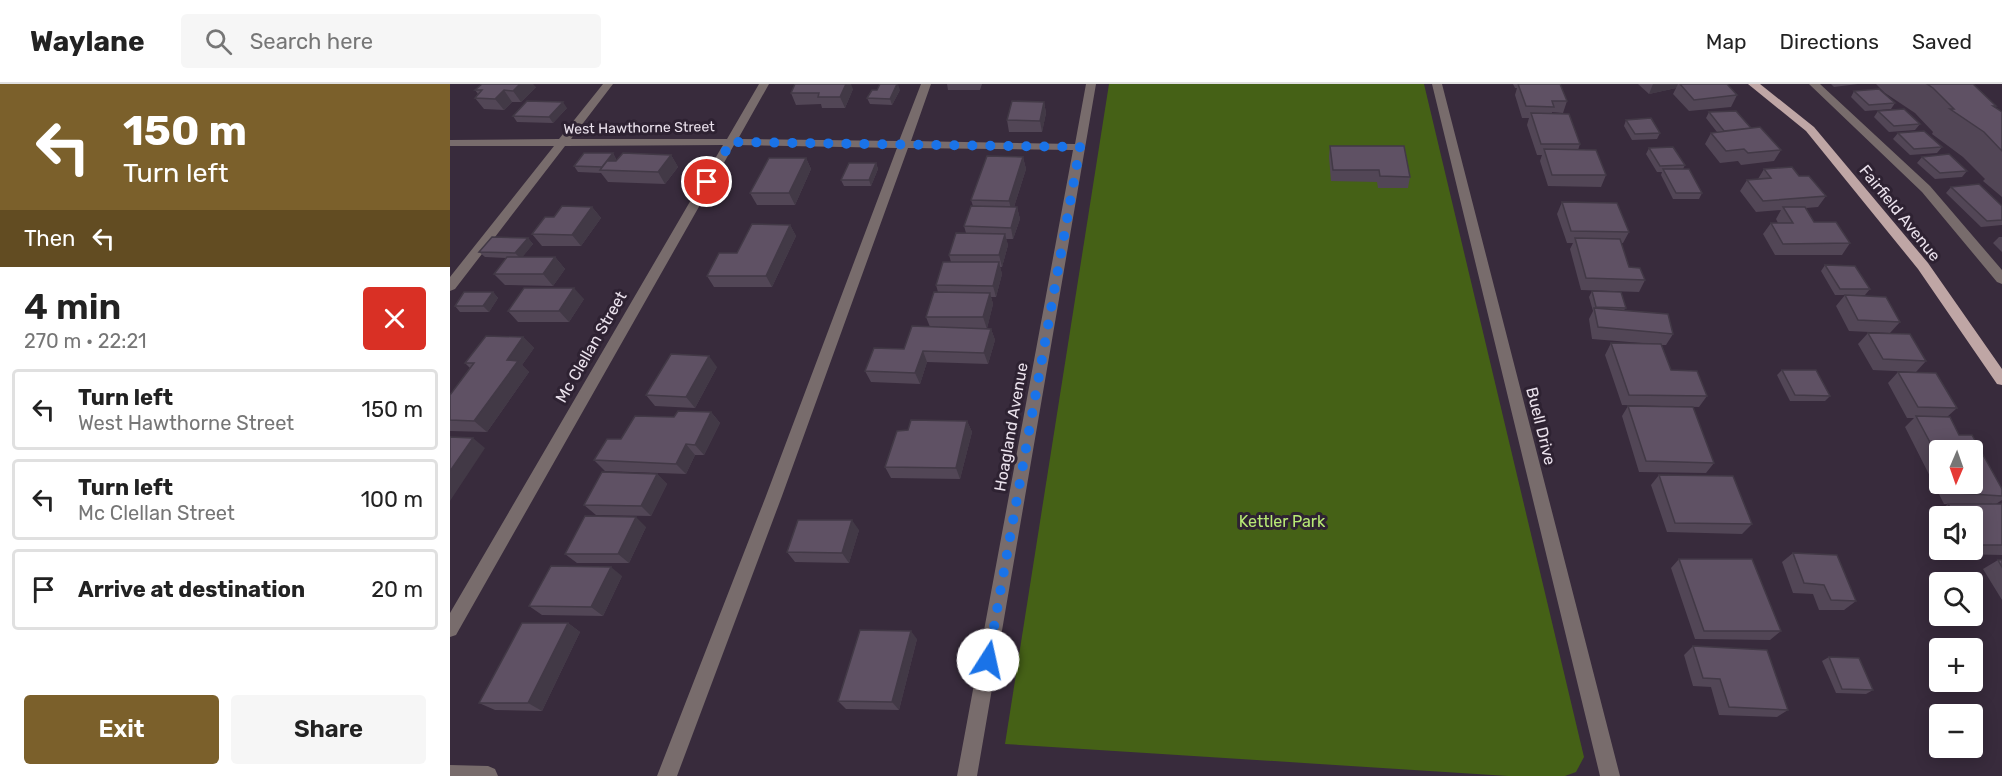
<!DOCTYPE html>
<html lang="en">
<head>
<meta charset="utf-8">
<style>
	:root { --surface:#fff; --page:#f6f6f6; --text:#222; --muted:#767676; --line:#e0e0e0; --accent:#7b602b }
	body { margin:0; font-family:Rubik,sans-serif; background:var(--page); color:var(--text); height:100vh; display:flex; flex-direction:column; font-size:22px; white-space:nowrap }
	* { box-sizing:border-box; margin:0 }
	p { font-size:20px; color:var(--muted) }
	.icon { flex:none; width:33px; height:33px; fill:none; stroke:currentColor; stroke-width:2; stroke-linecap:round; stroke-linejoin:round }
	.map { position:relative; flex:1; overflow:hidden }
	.sheet { display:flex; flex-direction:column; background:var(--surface); width:450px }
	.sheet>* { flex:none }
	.banner { background:#7b602b; color:#fff; overflow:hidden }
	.needle { width:39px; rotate:182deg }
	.controls { position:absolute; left:1479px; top:356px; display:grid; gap:12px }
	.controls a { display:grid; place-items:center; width:54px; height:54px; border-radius:6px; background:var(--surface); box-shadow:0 3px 15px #0003; font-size:30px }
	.pin { position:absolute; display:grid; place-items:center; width:51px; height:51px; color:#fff; margin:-26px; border:3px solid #fff; border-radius:50%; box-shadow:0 2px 6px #0007 }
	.me { position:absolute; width:66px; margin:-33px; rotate:10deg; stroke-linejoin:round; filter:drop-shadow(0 0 4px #0008) }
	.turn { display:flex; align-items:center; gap:21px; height:126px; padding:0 24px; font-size:27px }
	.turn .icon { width:78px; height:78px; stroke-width:2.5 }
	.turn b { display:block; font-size:42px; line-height:51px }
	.then { display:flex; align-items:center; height:57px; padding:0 24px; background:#0003; gap:12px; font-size:22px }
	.round { display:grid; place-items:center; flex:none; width:63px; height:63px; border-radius:6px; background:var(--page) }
	.overview { display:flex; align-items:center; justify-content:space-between; height:102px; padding:0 24px }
	h1 { font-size:36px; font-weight:600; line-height:45px }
	.action { display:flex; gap:12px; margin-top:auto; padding:12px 24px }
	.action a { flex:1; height:69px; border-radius:6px; background:var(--accent); color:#fff; font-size:24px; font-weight:600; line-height:69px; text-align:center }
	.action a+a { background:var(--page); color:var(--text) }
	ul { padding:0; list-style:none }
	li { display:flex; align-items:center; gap:18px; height:81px; margin:0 12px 9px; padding:0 12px; border:3px solid var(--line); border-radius:6px }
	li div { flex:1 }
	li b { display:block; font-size:22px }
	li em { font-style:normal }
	header { display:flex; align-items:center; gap:36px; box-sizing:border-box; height:84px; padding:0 30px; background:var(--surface); border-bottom:2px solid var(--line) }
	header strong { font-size:28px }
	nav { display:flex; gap:33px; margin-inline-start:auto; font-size:21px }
	.search { width:420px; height:54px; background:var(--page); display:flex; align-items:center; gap:15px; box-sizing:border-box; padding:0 21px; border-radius:6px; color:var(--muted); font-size:22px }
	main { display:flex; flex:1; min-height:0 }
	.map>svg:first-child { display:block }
	.green { fill:#456116 }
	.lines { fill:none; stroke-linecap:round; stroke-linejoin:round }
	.minor { fill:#786c6c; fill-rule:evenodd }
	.major { fill:#bfa6a5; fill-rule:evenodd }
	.wall { fill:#524656; fill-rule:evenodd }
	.shaded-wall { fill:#423946 }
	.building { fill:#5f5164; stroke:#423946; stroke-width:1.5 }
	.route { stroke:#1a73e8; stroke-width:10; stroke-dasharray:0 18 }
	.labels { text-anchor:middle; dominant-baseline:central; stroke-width:6; stroke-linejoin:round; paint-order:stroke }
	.far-street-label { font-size:14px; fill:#ebe2ed; stroke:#2e2232 }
	.street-label { font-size:16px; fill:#ebe2ed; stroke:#2e2232 }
	.park-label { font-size:16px; fill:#b8ea75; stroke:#2e2232 }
</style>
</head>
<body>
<header>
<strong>Waylane</strong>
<div class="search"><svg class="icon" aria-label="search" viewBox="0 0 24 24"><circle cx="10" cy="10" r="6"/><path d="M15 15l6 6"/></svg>Search here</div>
<nav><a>Map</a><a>Directions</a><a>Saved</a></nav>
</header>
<main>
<section class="sheet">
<div class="banner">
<div class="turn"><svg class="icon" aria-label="left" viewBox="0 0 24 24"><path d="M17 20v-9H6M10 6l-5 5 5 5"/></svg><div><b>150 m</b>Turn left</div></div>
<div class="then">Then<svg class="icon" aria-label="left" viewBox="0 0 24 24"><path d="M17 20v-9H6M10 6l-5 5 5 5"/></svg></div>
</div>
<div class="overview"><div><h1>4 min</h1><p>270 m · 22:21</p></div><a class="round" style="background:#d93025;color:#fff"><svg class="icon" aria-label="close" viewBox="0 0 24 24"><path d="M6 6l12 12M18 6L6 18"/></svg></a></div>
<ul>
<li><svg class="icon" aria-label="left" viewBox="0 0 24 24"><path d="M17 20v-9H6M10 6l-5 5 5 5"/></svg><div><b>Turn left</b><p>West Hawthorne Street</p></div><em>150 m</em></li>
<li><svg class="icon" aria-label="left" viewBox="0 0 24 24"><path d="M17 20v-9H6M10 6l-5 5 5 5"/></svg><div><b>Turn left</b><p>Mc Clellan Street</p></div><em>100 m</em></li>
<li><svg class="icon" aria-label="arrive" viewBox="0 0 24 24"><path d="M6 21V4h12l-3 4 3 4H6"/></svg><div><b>Arrive at destination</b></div><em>20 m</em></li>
</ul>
<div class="action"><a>Exit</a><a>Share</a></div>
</section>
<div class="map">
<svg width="1552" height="692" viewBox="0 0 1552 692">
	<rect width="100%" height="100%" fill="#382b3c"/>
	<path class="green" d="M659 0H974L1134 673 1126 688 1115 692H1058L555 660Z"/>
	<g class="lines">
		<path class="minor" d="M153 0H163L121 55H277L309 0H319L288 55 449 57 471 0H481L461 57 625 60 636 0H646L527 692H507L623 66 458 64 332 412 227 692H207L316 412 447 64 284 61 6 551 0 553V529L273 61 115 62 5 205 0 207V193L104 62H0V56L109 55Z
			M982 0H992L1170 692H1150Z
			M1359 0H1370L1480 102 1552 186V200L1547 198 1472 108Z
			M0 681 38 682 45 685 48 692H0Z"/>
		<path class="major" d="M1298 0H1310L1364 43 1478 179 1552 285V301L1547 300 1468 185 1356 47Z"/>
	</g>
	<path class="wall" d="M497 0H532L530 6H498Z
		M1063 0H1110L1117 17 1113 29 1102 28V29L1130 60 1128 66 1156 91 1151 103 1098 102 1090 77 1092 71H1087L1077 41 1079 34H1072L1065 11 1067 4H1065Z
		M1188 0H1277L1287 11 1281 23 1239 27 1223 10 1226 4 1199 10Z
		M1381 0H1408L1384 3Z
		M1426 0H1523L1546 22 1545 23 1552 28V113L1533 97 1535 95 1513 73 1482 50 1483 48 1465 29 1435 9Z
		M86 3 71 18H62L54 26 34 25 25 14 28 10 25 6Z
		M403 5 395 24H372L371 20 346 21 341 9Z
		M450 6 442 21 420 20 417 14Z
		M1404 7 1445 19 1441 25 1415 27 1401 13Z
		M594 18 596 29 592 48H559L557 36Z
		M117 24 103 39 67 38 63 32Z
		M1428 27 1470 40 1465 46 1439 48 1424 33Z
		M1259 28 1301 44 1331 66 1324 77 1291 81 1288 77 1270 79 1255 60 1261 49 1267 48 1256 34Z
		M1176 36 1210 49 1207 55 1182 56 1174 42Z
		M1448 49 1492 63 1487 69 1460 71 1443 55Z
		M880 62 960 93 958 104H928L927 98 881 97 879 73Z
		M1199 64 1235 81 1233 85 1252 109 1249 115H1223L1211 91 1212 88H1207L1196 70Z
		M163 69 166 75 165 77 221 71 228 83 215 100 158 98 151 89 128 88 124 82Z
		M573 73 576 85 564 123H567L570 135 563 155H556L558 161 552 183H550L552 190 546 213H541L543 220 537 244 541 245 545 256 538 280 477 278 470 300 421 298 415 287 454 265 480 243 476 233 488 208 486 201 501 178 499 171 516 149 514 142 523 122 521 116Z
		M1472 73 1517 87 1512 93 1485 95 1467 79Z
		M356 74 361 85 345 121H307L300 109Z
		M426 79 428 85 421 102H394L391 96Z
		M1314 85 1349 92 1376 112 1368 123 1356 124 1364 138 1400 159 1392 171H1325L1313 150 1321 139H1328L1326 135 1331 126 1306 128 1290 107 1297 96 1308 95Z
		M1501 103 1552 122V141L1531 143 1496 109Z
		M1112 118 1179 148 1173 159H1171L1179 183 1195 196 1189 208 1131 206 1120 165 1123 159H1117L1107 130Z
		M142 123 151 134 131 162H92L82 150 104 133Z
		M340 141 346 152 322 203H264L257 192 287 169Z
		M1549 153H1552V168L1543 159Z
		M78 154 83 160 72 173H105L115 185 103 202 55 201 44 190 56 174 35 173 29 168Z
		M1375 181 1420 205 1415 211H1395L1450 238 1440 249 1399 247 1386 222 1395 211H1385L1371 187Z
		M1142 207 1176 224 1174 226 1223 250 1216 261H1211L1221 286 1257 312 1249 323 1172 321 1155 271 1161 259 1204 260 1142 255 1139 235 1143 227 1139 213Z
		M43 208 48 214 39 228H10L5 222Z
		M134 215 119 238H68L58 227Z
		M1418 249 1476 277 1466 288 1423 286 1408 260Z
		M73 253 84 264 72 281 79 288 37 348 0 347V311L20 284 15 279Z
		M267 283 245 324 205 322 196 311Z
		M1332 286 1380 312 1375 317H1340L1327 291Z
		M1448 288 1507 324 1497 333 1509 351 1552 405V416L1546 420H1552V471L1508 470 1505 465H1522V432H1490V437L1485 430 1498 420H1494L1455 343 1464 334H1457L1438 299ZM1490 366 1522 399H1490Z
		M1178 322 1264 379 1256 389 1189 388 1172 332Z
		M261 328 270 339 254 371H245L236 390 155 387 144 376 171 355 224 333Z
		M517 337 522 348 510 395 441 394 435 383 458 346Z
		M207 390 217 400 201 432 146 431 134 421Z
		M1209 391 1302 440 1292 450 1217 448 1201 401Z
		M196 443 179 479H127L115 470Z
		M409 446 399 479 345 478 337 468Z
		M1343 469 1406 517 1394 526H1369L1363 510 1343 509 1332 478Z
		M1229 475 1331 547 1320 556 1245 555 1221 484Z
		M1548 476H1552V516L1533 485Z
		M172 492 153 532 92 531 79 522Z
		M118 539 130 548 92 627 45 626 29 619Z
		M467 555 449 626 396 625 388 617Z
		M1243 562 1338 626 1327 633 1269 631 1261 603 1243 602 1234 571Z
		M1379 573 1423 606 1416 610 1386 609 1372 577Z"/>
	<path class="shaded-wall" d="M70 0H83L86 3 71 18 63 7Z
		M396 0H401L403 5 395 24 390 13Z
		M448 0 450 6 442 21 440 15Z
		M1203 0H1228L1226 4 1199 10Z
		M54 6 62 18 54 26 45 15Z
		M113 18 117 24 103 39 99 33Z
		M594 18 596 29 592 48 590 37Z
		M163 69 166 75 158 86 152 83Z
		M221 71 228 83 215 100 208 88Z
		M573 73 576 85 562 129 559 117Z
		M356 74 361 85 345 121 339 109Z
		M426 79 428 85 421 102 419 96Z
		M142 123 151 134 131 162 122 151Z
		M567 123 570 135 563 155 561 144Z
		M340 141 346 152 322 203 316 192Z
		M555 150 558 161 552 183 549 171Z
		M78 154 83 160 71 175 65 169Z
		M105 173 115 185 103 202 93 190Z
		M549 178 552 190 546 213 543 202Z
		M124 204 134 215 119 238 109 227Z
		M43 208 48 214 39 228 33 222Z
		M540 209 543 220 537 245 533 233Z
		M541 245 545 256 538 280 534 269Z
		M73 253 84 264 72 281 79 288 37 348 24 337 57 276Z
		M473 267 477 278 470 300 465 289Z
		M259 272 267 283 245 324 236 313Z
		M261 328 270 339 254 371 245 361Z
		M517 337 522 348 510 395 506 384Z
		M23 354 35 364 0 417V387Z
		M236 360 245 371 236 390 226 380Z
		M207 390 217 400 201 432 191 422Z
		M186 433 196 443 179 479 168 470Z
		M402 436 409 446 399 479 392 469Z
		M161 483 172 492 153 532 141 523Z
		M118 539 130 548 92 627 78 619Z
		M461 547 467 555 449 626 442 618Z"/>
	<path class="building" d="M32 0H70L63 7 54 6 45 15 25 14 32 6H25Z
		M345 0H396L390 13H368L369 9H341Z
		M430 0H447L440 15 417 14 422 6H427Z
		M1068 0H1110L1117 17H1102L1104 23 1076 22Z
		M1230 0H1277L1287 11 1244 16Z
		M1477 0H1523L1546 22H1543L1552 28V67L1534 48 1500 25H1504L1483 4Z
		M1429 5 1445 19 1419 21 1404 7Z
		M77 17 113 18 99 33 63 32Z
		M562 17 594 18 590 37 557 36Z
		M1454 25 1470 40 1444 42 1428 27Z
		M1286 27 1301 44 1274 47 1259 28Z
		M1081 29 1119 30 1130 60H1091Z
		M1201 34 1210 49 1185 50 1176 36Z
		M1310 43 1331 66 1298 69 1294 65 1276 67 1261 49Z
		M1474 47 1492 63 1464 65 1448 49Z
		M880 62H954L960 93 930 92 929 86H883Z
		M1223 63 1235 81 1210 82 1199 64Z
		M1094 65 1146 66 1156 91H1102Z
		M134 69H163L152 83 124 82Z
		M173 69 221 71 208 88 150 86 157 77H166Z
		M1499 70 1517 87 1490 89 1472 73Z
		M537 72 573 73 559 117 521 116Z
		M319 74H356L339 109H300Z
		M399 79H426L419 96H391Z
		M1342 83 1349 92H1359L1376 112 1313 117 1297 96 1321 94 1314 85Z
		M1213 85H1239L1252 109H1226Z
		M1529 100 1552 122V136L1537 137 1501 103Z
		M1112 118 1167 119 1179 148 1121 147Z
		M112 122 142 123 122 151 82 150 95 133H104Z
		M521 122 567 123 561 144 514 142Z
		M1333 123H1355L1364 138H1386L1400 159 1333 160 1321 139H1343Z
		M302 140 340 141 316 192H257L269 169H287Z
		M506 149 555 150 549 171H499Z
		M42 153 78 154 65 169 29 168Z
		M1125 154 1170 155 1179 183 1190 184 1195 196 1136 194Z
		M57 173H105L93 190H44Z
		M493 178H549L543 202 486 201Z
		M1375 181 1405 182 1420 205H1390Z
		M74 204H124L109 227H58Z
		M1142 207 1171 208 1176 224 1146 223Z
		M14 208H43L33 222H5Z
		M484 208 540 209 533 233H476Z
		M1395 211 1436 213 1450 238 1408 236Z
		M1144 224 1218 230 1223 250 1148 243Z
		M462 242 541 245 534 269 473 267 465 289 415 287 424 264 454 265Z
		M1418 249 1460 250 1476 277 1433 275Z
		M36 252 73 253 57 276 68 277 24 337 0 336V311L24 279H15Z
		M1161 259 1211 260 1221 286 1247 287 1257 312 1179 311Z
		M221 270 259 272 236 313 196 311Z
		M1332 286H1366L1380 312 1345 311Z
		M1448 288 1486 289 1507 324 1468 323Z
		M1178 322 1243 323 1264 379 1196 377Z
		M228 327 261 328 245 361 236 360 226 380 144 376 157 355H171L185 332 224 333Z
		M1466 332 1500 333 1509 351H1522L1552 405V412L1507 409 1501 399H1522V366H1490V377Z
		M461 336 517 337 506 384 435 383 447 347 458 346Z
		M0 353 23 354 0 387Z
		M152 388 207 390 191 422 134 421Z
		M1209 391 1283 392 1302 440 1225 439Z
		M1498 420H1552V461H1522V432H1505Z
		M135 432 186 433 168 470H115Z
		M348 436H402L392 469 337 468Z
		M1343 469 1387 471 1406 517 1381 516 1374 501 1354 499Z
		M1229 475H1302L1331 547H1254Z
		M1548 476H1552V483Z
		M101 482 161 483 141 523 79 522Z
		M72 539H118L78 619H29Z
		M410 546 461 547 442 618 388 617Z
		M1243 562 1317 566 1338 626 1279 623 1270 595 1253 594Z
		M1379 573 1409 574 1423 606 1392 605Z"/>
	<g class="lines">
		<path class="route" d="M257 98 281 58 630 63 538 576"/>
	</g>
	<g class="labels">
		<g class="far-street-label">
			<text transform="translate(189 44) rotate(-1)">West Hawthorne Street</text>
		</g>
		<g class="street-label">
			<text transform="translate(1450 129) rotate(51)">Fairfield Avenue</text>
			<text transform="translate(141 263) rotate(-60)">Mc Clellan Street</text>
			<text transform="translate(1091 342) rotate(76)">Buell Drive</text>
			<text transform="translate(561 343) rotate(-80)">Hoagland Avenue</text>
		</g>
		<g class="park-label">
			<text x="832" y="437">Kettler Park</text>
		</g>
	</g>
</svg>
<div class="controls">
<a><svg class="needle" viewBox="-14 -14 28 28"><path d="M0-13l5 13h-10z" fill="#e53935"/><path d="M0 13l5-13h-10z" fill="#767676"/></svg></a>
<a><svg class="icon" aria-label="sound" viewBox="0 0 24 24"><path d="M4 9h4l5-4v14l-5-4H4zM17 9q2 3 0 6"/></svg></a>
<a><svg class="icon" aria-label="search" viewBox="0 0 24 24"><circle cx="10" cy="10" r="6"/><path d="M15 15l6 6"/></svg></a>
<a>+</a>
<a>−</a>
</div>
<div class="pin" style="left:257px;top:98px;background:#d93025"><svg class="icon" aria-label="arrive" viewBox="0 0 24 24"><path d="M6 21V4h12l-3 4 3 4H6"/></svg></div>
<svg class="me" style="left:538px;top:576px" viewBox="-20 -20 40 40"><circle r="19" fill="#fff"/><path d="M0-13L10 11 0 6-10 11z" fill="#1a73e8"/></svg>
</div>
</main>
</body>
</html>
